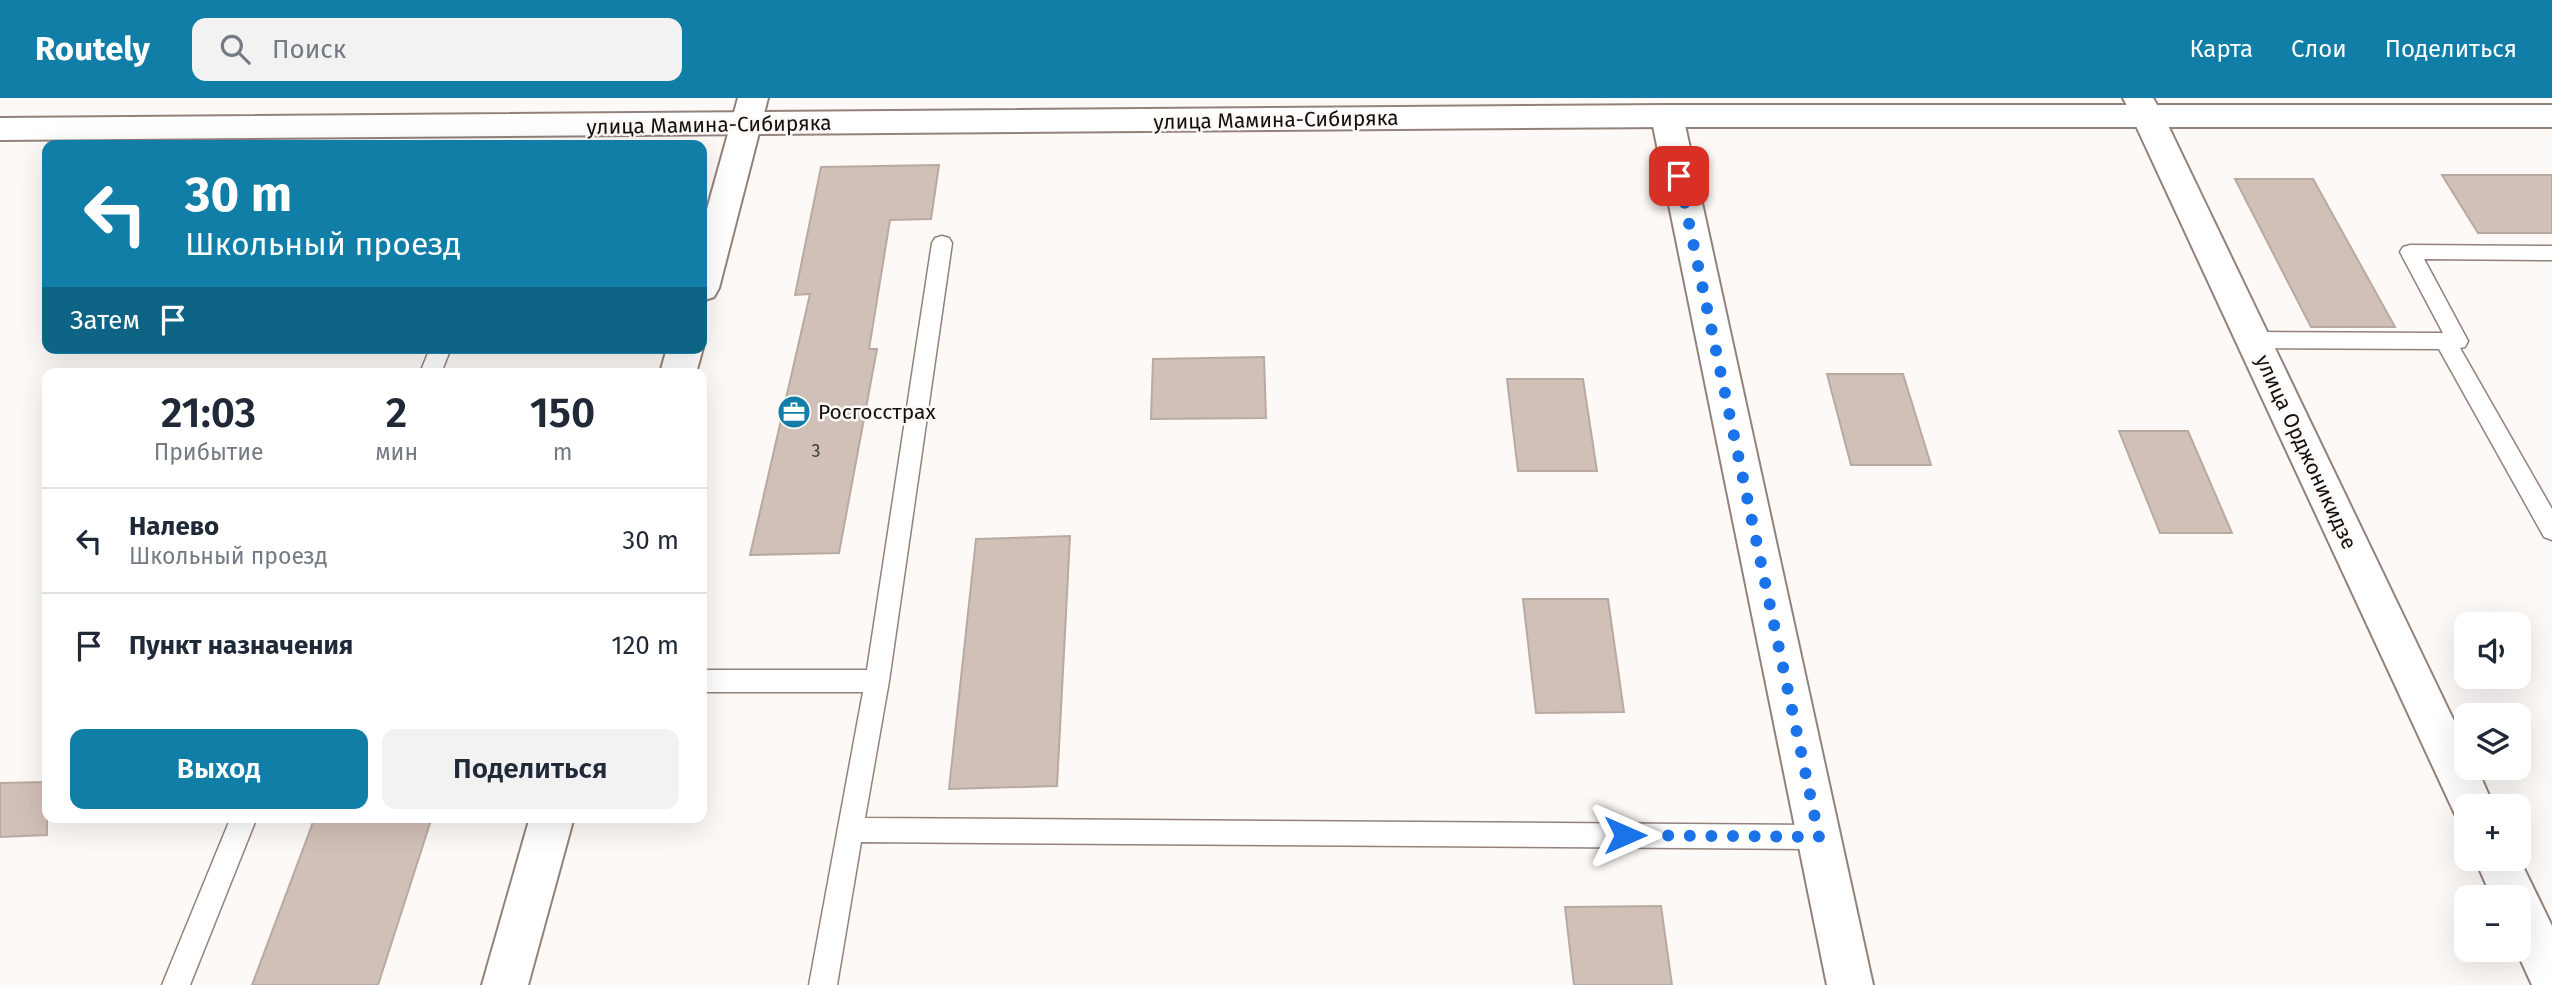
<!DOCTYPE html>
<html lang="ru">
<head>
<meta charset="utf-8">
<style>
	:root { --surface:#fff; --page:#f2f2f3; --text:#1f2937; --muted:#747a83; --line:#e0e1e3; --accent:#117ea7 }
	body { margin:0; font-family:"Fira Sans",sans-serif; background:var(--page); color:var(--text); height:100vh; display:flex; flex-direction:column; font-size:26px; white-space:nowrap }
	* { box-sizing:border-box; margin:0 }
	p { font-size:23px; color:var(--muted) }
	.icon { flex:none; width:38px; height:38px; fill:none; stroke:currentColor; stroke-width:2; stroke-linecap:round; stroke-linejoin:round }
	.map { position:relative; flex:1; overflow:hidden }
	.side { position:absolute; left:42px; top:270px; width:665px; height:455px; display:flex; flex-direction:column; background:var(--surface); border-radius:14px; box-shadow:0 7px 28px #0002 }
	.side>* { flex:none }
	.top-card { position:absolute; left:42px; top:42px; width:665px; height:214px; border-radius:14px; box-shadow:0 7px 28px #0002; background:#117ea7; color:#fff; overflow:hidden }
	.controls { position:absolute; left:2454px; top:514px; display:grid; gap:14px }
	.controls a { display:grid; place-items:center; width:77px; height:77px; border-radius:14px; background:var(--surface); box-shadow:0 7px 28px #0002; font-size:35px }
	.pin { position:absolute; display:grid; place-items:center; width:60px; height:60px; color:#fff; margin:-30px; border-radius:14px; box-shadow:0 4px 10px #0006 }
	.me { position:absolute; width:77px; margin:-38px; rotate:90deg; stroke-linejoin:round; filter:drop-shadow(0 0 5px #0008) }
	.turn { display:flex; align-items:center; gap:24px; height:147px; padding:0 28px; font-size:32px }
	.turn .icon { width:91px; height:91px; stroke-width:2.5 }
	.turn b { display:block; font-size:49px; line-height:60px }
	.then { display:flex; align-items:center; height:66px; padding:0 28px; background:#0003; gap:14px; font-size:26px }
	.eta { display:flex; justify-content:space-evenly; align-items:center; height:119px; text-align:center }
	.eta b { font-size:42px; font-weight:600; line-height:49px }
	.button { display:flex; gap:14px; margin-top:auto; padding:14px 28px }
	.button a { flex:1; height:80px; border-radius:14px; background:var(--accent); color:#fff; font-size:28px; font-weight:600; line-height:80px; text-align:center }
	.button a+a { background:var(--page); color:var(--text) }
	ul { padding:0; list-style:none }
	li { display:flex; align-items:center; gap:21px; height:105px; padding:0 28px; border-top:2px solid var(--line) }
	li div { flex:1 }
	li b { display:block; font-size:26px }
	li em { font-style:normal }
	header { display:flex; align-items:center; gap:42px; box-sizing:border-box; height:98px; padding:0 35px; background:var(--accent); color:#fff }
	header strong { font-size:33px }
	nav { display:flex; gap:38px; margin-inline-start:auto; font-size:24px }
	.search { width:490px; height:63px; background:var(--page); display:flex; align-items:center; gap:18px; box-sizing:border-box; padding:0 24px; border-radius:14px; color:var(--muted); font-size:26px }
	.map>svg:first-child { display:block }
	.building { fill:#d1c0b7; stroke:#baa9a0; stroke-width:2 }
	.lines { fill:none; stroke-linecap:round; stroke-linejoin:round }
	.service-casing { stroke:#92827a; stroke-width:3 }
	.minor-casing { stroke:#92827a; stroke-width:4 }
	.tertiary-casing { stroke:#92827a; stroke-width:4 }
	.secondary-casing { stroke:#92827a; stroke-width:4 }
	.service { fill:#fff; fill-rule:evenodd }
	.minor { fill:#fff; fill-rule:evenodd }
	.tertiary { fill:#fff; fill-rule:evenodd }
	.secondary { fill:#fff; fill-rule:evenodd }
	.route { stroke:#1a73e8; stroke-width:12; stroke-dasharray:0 21.6 }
	.labels { text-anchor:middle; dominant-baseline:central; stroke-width:5; stroke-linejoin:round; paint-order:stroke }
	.number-label { font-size:18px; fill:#443c38 }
	.street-label { font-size:21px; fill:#15100d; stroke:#fdf9f7 }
	.poi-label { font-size:21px; fill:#15100d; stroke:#fdf9f7; text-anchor:start }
</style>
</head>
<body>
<header>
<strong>Routely</strong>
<div class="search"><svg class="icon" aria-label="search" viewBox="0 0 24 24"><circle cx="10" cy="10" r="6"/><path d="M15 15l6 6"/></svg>Поиск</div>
<nav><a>Карта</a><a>Слои</a><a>Поделиться</a></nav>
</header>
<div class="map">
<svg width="2552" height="887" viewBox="0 0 2552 887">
	<rect width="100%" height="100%" fill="#fdf9f7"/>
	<path class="building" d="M939 67 931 121 890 122 869 251H877L839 455 750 457 810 196 795 197 821 69Z
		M2442 77H2552V135H2478Z
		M2235 81H2313L2395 229H2311Z
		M1264 259 1266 320 1151 321 1153 261Z
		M1827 276H1903L1931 367H1851Z
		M1507 281H1583L1597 373H1518Z
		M2119 333H2188L2232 435H2160Z
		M1070 438 1057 688 949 691 976 441Z
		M1523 501H1608L1624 614 1536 615Z
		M47 684V737L0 739V685Z
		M315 719H432L378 887H252Z
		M1661 808 1672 887H1574L1565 809Z"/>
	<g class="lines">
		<defs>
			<path id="service" d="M942 138 949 140 952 145 889 583 865 720 1819 727 1828 730 1832 739 1828 748 1819 751 861 744 837 887H809L863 594H702V572H867L932 145 935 140Z
				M2410 147 2552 148V162L2424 161 2468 243 2465 249 2460 250 2552 411V442L2544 439 2439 251 2253 250 2246 248 2243 242 2246 236 2253 234 2443 235 2400 154 2403 149Z
				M430 250H451L441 275H420Z
				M231 719H257L190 887H162Z"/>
			<path id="minor" d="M2123 0H2153L2163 17 2158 25 2147 28 2136 25Z
				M1667 7 1678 10 1683 18 1873 887H1827L1651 18 1656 10Z"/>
			<path id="tertiary" d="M738 0H768L719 190 714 199 702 203V129Z
				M2147 6 2158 9 2163 17 2466 648V670H2477L2494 709H2466V727L2458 723 2131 17 2136 9Z
				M702 248 703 250 696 275H660L667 250Z
				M530 719H574L528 887H482Z
				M2518 758 2552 828V887H2532L2516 852 2518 800H2492L2475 761H2518Z"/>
			<path id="secondary" d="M1667 7H2552V29H1667L0 42V20Z"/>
		</defs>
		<use href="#service" class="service-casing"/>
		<use href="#minor" class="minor-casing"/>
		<use href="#tertiary" class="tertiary-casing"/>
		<use href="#secondary" class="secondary-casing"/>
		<use href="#service" class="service"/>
		<use href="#minor" class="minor"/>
		<use href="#tertiary" class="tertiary"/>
		<use href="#secondary" class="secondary"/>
	</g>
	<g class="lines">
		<path class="route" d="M1625 737 1819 739 1679 78"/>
	</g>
	<defs>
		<symbol id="office-disc" viewBox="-11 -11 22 22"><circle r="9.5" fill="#117ea7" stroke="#fdf9f7"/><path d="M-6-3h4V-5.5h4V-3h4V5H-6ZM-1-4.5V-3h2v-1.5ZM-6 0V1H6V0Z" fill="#fff"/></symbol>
	</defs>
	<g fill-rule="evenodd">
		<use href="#office-disc" x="775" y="295" width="38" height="38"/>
	</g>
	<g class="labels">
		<g class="number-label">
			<text x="816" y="353">3</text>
		</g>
		<g class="street-label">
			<text transform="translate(1276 22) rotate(-1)">улица Мамина-Сибиряка</text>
			<text transform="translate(709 27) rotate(-1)">улица Мамина-Сибиряка</text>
			<text transform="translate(2306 354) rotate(65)">улица Орджоникидзе</text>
		</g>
		<g class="poi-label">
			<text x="818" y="314">Росгосстрах</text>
		</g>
	</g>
</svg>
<div class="controls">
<a><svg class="icon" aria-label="sound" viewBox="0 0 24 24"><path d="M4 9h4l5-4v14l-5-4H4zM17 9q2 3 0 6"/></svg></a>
<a><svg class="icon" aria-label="layers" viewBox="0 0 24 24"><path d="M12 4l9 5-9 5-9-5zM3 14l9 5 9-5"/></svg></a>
<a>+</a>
<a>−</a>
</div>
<div class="pin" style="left:1679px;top:78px;background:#d93025"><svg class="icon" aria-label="arrive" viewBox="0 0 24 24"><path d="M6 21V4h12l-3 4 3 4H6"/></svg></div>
<svg class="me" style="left:1625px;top:737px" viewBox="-20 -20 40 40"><path d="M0-17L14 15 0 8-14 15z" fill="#1a73e8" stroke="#fff" stroke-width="4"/></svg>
<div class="top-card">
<div class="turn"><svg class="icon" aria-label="left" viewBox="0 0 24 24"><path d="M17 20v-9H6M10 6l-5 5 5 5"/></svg><div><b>30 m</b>Школьный проезд</div></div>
<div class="then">Затем<svg class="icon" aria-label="arrive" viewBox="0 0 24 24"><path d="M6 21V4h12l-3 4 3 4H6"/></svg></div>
</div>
<section class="side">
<div class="eta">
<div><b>21:03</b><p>Прибытие</p></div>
<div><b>2</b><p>мин</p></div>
<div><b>150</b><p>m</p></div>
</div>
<ul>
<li><svg class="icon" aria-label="left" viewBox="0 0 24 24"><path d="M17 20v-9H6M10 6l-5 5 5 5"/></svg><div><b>Налево</b><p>Школьный проезд</p></div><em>30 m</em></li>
<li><svg class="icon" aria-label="arrive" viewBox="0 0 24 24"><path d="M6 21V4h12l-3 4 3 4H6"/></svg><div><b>Пункт назначения</b></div><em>120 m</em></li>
</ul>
<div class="button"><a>Выход</a><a>Поделиться</a></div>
</section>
</div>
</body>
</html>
